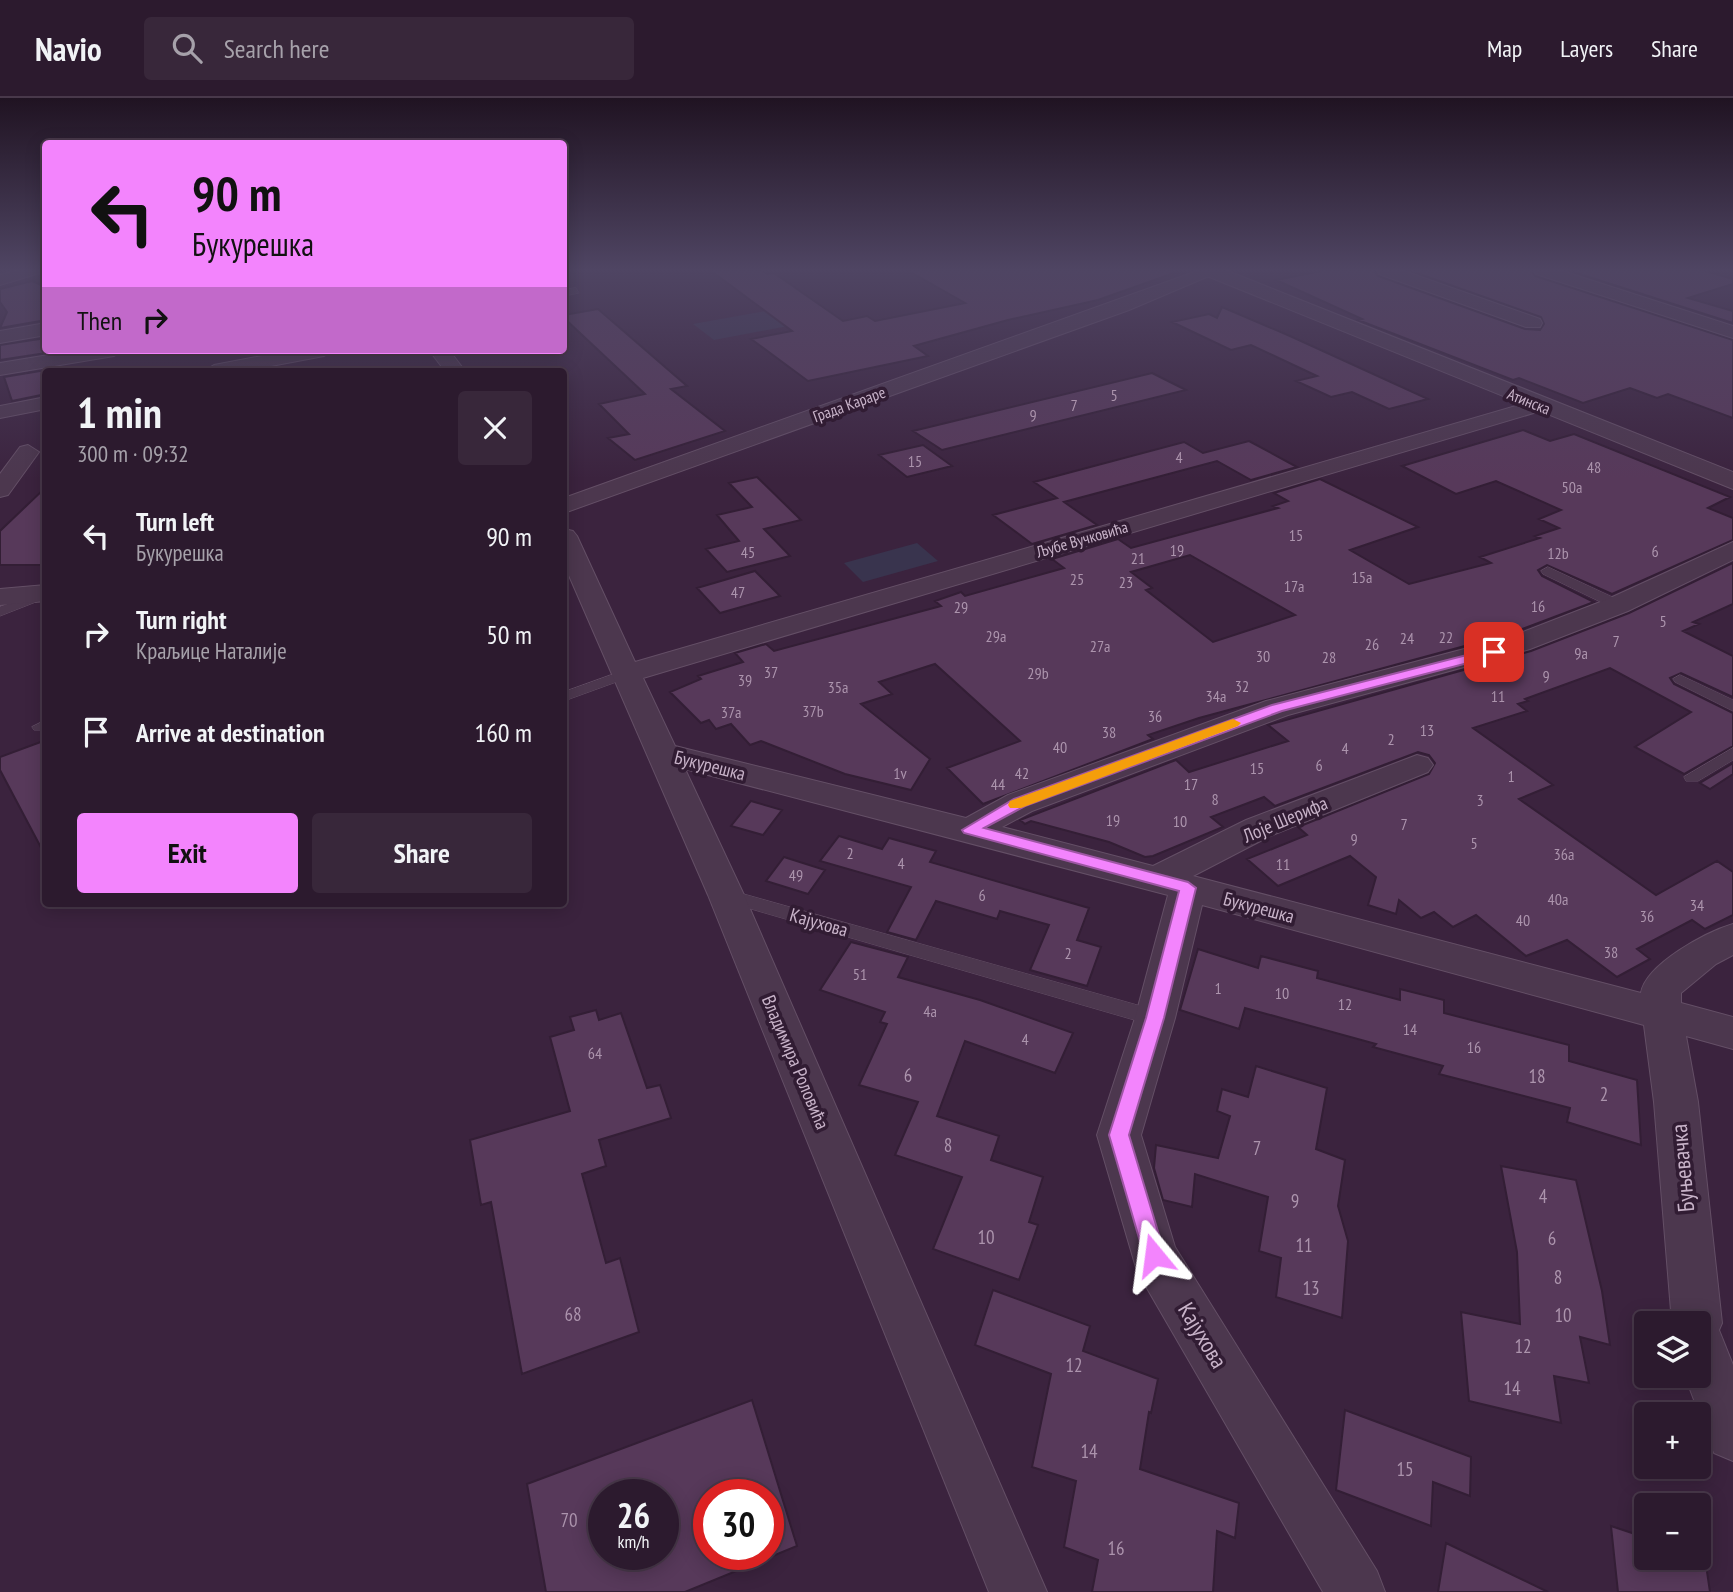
<!DOCTYPE html>
<html lang="en">
<head>
<meta charset="utf-8">
<style>
	:root { --surface:#2c1a2e; --page:#38273a; --text:#f1f3f6; --muted:#a6a1aa; --line:#48384a; --accent:#f384fd }
	body { margin:0; font-family:"PT Sans Narrow",sans-serif; background:var(--page); color:var(--text); height:100vh; display:flex; flex-direction:column; font-size:26px; white-space:nowrap }
	* { box-sizing:border-box; margin:0 }
	p { font-size:23px; color:var(--muted) }
	.icon { flex:none; width:38px; height:38px; fill:none; stroke:currentColor; stroke-width:2; stroke-linecap:round; stroke-linejoin:round }
	.map { position:relative; flex:1; overflow:hidden }
	.sheet { position:absolute; left:42px; top:270px; width:525px; height:539px; display:flex; flex-direction:column; background:var(--surface); border-radius:7px; box-shadow:0 4px 18px #0003,0 0 0 2px var(--line) }
	.sheet>* { flex:none }
	.hud { position:absolute; left:42px; top:42px; width:525px; height:214px; border-radius:7px; box-shadow:0 4px 18px #0003,0 0 0 2px var(--line); background:#f384fd; color:#111; overflow:hidden }
	.buttons { position:absolute; left:1634px; top:1213px; display:grid; gap:14px }
	.buttons a { display:grid; place-items:center; width:77px; height:77px; border-radius:7px; background:var(--surface); box-shadow:0 4px 18px #0003,0 0 0 2px var(--line); font-size:35px }
	.speed { position:absolute; left:588px; top:1381px; display:flex; gap:14px; font-size:35px; font-weight:700; text-align:center }
	.speed>* { display:grid; place-content:center; width:91px; height:91px; border-radius:50%; background:var(--surface); box-shadow:0 4px 18px #0003,0 0 0 2px var(--line); line-height:1 }
	.speed small { font-size:18px; font-weight:400 }
	.speed .limit { border:10px solid #d22; background:#fff; color:#111 }
	.pin { position:absolute; display:grid; place-items:center; width:60px; height:60px; color:#fff; margin:-30px; border-radius:14px; box-shadow:0 4px 10px #0006 }
	.me { position:absolute; width:77px; margin:-38px; rotate:344deg; stroke-linejoin:round; filter:drop-shadow(0 0 5px #0008) }
	.turn { display:flex; align-items:center; gap:24px; height:147px; padding:0 35px; font-size:32px }
	.turn .icon { width:91px; height:91px; stroke-width:2.5 }
	.turn b { display:block; font-size:49px; line-height:60px }
	.then { display:flex; align-items:center; height:66px; padding:0 35px; background:#0003; gap:14px; font-size:26px }
	.round { display:grid; place-items:center; flex:none; width:74px; height:74px; border-radius:7px; background:var(--page) }
	.overview { display:flex; align-items:center; justify-content:space-between; height:119px; padding:0 35px }
	h1 { font-size:42px; font-weight:700; line-height:52px }
	.cta { display:flex; gap:14px; margin-top:auto; padding:14px 35px }
	.cta a { flex:1; height:80px; border-radius:7px; background:var(--accent); color:#111; font-size:28px; font-weight:700; line-height:80px; text-align:center }
	.cta a+a { background:var(--page); color:var(--text) }
	ul { padding:0; list-style:none }
	li { display:flex; align-items:center; gap:21px; height:98px; padding:0 35px }
	li div { flex:1 }
	li b { display:block; font-size:26px }
	li em { font-style:normal }
	header { display:flex; align-items:center; gap:42px; box-sizing:border-box; height:98px; padding:0 35px; background:var(--surface); border-bottom:2px solid var(--line) }
	header strong { font-size:33px }
	nav { display:flex; gap:38px; margin-inline-start:auto; font-size:24px }
	.search { width:490px; height:63px; background:var(--page); display:flex; align-items:center; gap:18px; box-sizing:border-box; padding:0 24px; border-radius:7px; color:var(--muted); font-size:26px }
	.map>svg:first-child { display:block }
	.green { fill:#39344e }
	.building { fill:#57395a; stroke:#331e35; stroke-width:2; fill-rule:evenodd }
	.lines { fill:none; stroke-linecap:round; stroke-linejoin:round }
	.service-casing { stroke:#644f66; stroke-width:1 }
	.minor-casing { stroke:#644f66; stroke-width:2 }
	.tertiary-casing { stroke:#644f66; stroke-width:2 }
	.service { fill:#4c374e; fill-rule:evenodd }
	.minor { fill:#4c374e; fill-rule:evenodd }
	.tertiary { fill:#4c374e; fill-rule:evenodd }
	.route { fill:#f384fd; stroke:#9e56a4; stroke-width:2 }
	.slow { fill:#f59e0b }
	.labels { text-anchor:middle; dominant-baseline:central; stroke-width:7; stroke-linejoin:round; paint-order:stroke }
	.number-label { font-size:16px; fill:#ac94ad }
	.far-street-label { font-size:16px; fill:#c8b3c9; stroke:#311c33 }
	.street-label { font-size:19px; fill:#c8b3c9; stroke:#311c33 }
	.near-number-label { font-size:19px; fill:#ac94ad }
	.near-street-label { font-size:23px; fill:#c8b3c9; stroke:#311c33 }
</style>
</head>
<body>
<header>
<strong>Navio</strong>
<div class="search"><svg class="icon" aria-label="search" viewBox="0 0 24 24"><circle cx="10" cy="10" r="6"/><path d="M15 15l6 6"/></svg>Search here</div>
<nav><a>Map</a><a>Layers</a><a>Share</a></nav>
</header>
<div class="map">
<svg width="1733" height="1494" viewBox="0 0 1733 1494">
	<rect width="100%" height="100%" fill="#3b233e"/>
	<path class="green" d="M787 209 809 224 714 242 693 226Z
		M917 445 938 463 863 484 844 465Z"/>
	<path class="building" d="M710 172H761L768 176 774 175 843 223 867 218 875 223 965 205 907 172H1174V175L1098 202 1008 222 914 248 928 258 808 283 751 241 792 233Z
		M1326 172H1374L1378 178 1525 231 1540 232 1544 226 1541 219 1408 172H1531L1535 178 1733 242V320L1668 296 1657 300 1630 290 1583 305 1519 280 1513 282 1358 222 1362 221 1276 182Z
		M1567 172H1702L1733 181V186L1688 200 1733 213V225Z
		M32 183 46 189V222L0 230 7 214 0 204V191Z
		M1222 209 1290 238 1428 301 1389 311 1352 294 1331 299 1296 283 1317 278 1251 247 1231 252 1172 224 1209 216 1217 220Z
		M598 211 687 288 671 291 725 333 635 362 608 340 629 336 599 306 645 296 564 220V217Z
		M46 240V255L0 262V247Z
		M46 272V296L12 303 4 279Z
		M1152 275 1186 292 942 352 913 333Z
		M1523 332 1550 343 1574 336 1730 399 1708 410 1733 420V442L1612 496 1547 467 1538 472 1542 478 1594 504 1509 536 1199 620 1148 637 1153 641 983 706 947 670 1020 643 935 566 879 584 892 596 861 606 930 661 911 692 845 676 761 643 750 647 731 626 716 631 709 622 701 625 670 594 701 581 698 578 743 564 735 555 766 546 774 553 941 508 935 503 961 494 965 498 1064 470 1052 461 1118 441 1131 450 1278 410 1273 408 1288 403 1274 395 1320 381 1418 429 1350 452 1409 486 1491 465 1480 459 1540 440 1535 438 1559 430 1539 421 1561 412 1496 383 1456 396 1402 368ZM1190 457 1295 517 1213 544 1146 492 1152 490 1131 474Z
		M1249 343 1297 369 1251 382 1217 363 1064 404 1097 427 1032 446 993 417 1057 400 1034 384 1184 344 1203 355Z
		M923 347 952 368 907 379 879 357Z
		M757 379 801 422 764 431 790 458 727 474 706 451 739 443 717 417 752 409 729 385Z
		M46 389V467H0V433Z
		M1733 465V506L1693 524 1699 526 1683 533 1733 558V599L1681 575 1670 580 1674 586 1733 615V648L1684 676 1635 649 1691 614 1610 570 1525 601 1528 603 1518 606 1527 613 1473 630 1553 687 1519 701 1656 797 1717 763 1733 774V817L1705 831 1692 822 1637 851 1650 861 1617 879 1567 842 1526 858 1476 817 1453 829 1434 814 1421 820 1399 802 1396 816 1368 807 1376 779 1350 758 1278 788 1247 761 1307 737 1298 729 1429 676 1435 665 1429 657 1418 654 1275 708 1264 699 1211 719 1223 729 1153 758 1145 759 1109 744 1031 723 1025 726 1020 722 1176 662 1189 674 1288 643 1268 627 1531 553 1629 515Z
		M755 473 780 498 720 515 697 490Z
		M46 642V759L0 672V659Z
		M1733 665V676L1710 691 1700 685Z
		M751 703 782 712 763 737 731 728Z
		M839 738 882 751 889 740 936 753 930 764 1089 810 1077 842 1101 849 1087 888 1030 872 1049 827 1000 813 997 821 936 803 916 842 887 834 911 789 820 763Z
		M784 759 825 772 808 796 766 783Z
		M851 844 908 859 898 879 980 902 1073 935 1055 975 965 943 937 1018 999 1038 991 1062 1043 1079 1029 1124 1038 1127 1019 1182 933 1151 962 1079 895 1057 918 1004 859 987 887 926 880 924 885 914 820 892Z
		M1198 851 1258 870 1261 858 1318 873 1317 880 1400 902V891L1444 902V915L1569 947V963L1637 982 1641 1047 1567 1024 1570 1010 1439 976 1443 968 1373 949 1376 946 1245 910 1239 931 1180 912Z
		M596 912 599 922 621 915 647 990 660 987 671 1020 599 1042 606 1068 582 1076 606 1165 620 1160 639 1234 522 1276 491 1104 481 1107 470 1042 570 1013 550 939 574 932 570 919Z
		M1256 968 1327 990 1316 1051 1345 1062 1338 1108 1348 1143 1342 1220 1276 1199 1281 1160 1259 1153 1268 1099 1195 1076 1192 1109 1163 1102 1154 1070 1156 1047 1218 1060 1230 1018 1217 1013 1222 991 1248 999Z
		M1501 1068 1576 1082 1602 1193 1610 1247 1580 1239 1589 1285 1554 1278 1561 1325 1469 1303 1461 1214 1520 1226 1517 1154Z
		M993 1192 1090 1228 1083 1253 1158 1281 1151 1315 1149 1314 1140 1371 1239 1405 1235 1440 1217 1433 1213 1494H1092L1098 1462 1064 1449 1076 1383 1032 1369 1051 1276 975 1247Z
		M752 1302 797 1448 685 1494H546L527 1386ZM604 1396H663V1456H604ZM709 1396H768V1456H709Z
		M1345 1312 1471 1359 1470 1398 1433 1384 1431 1428 1336 1392Z
		M1611 1428 1647 1440V1460H1705L1710 1494H1618Z
		M1446 1445 1548 1494H1438Z"/>
	<g class="lines">
		<defs>
			<path id="service" d="M576 190 579 195 564 198V192Z
				M1548 469 1623 504 1625 507 1618 511 1613 510 1543 476 1541 473Z
				M37 494H46V500L0 518V509Z
				M625 572 632 576 630 579 564 603V594Z
				M1680 577 1733 602V613L1675 584 1673 581Z
				M46 622V632H34L32 629Z
				M1733 650V662L1698 683H1686L1684 679Z
				M726 791 1155 912 1162 914 1165 920 1162 926 1155 928 720 802 717 797 720 792Z"/>
			<path id="minor" d="M19 172H46V173L0 187V177Z
				M1200 172H1223L1129 212 564 415V400Z
				M1377 172H1401L1540 221 1542 225 1540 229H1526L1379 176Z
				M1534 172H1559L1733 228V240L1536 176Z
				M46 225V237L0 245V233Z
				M79 252H124L114 258 0 277V265Z
				M293 252H334L324 258 245 273H204L214 267Z
				M429 252H449L465 273H445Z
				M46 299V311L0 320V308Z
				M1540 301 1547 303 1551 307 1547 311 643 580 675 648 966 720 1008 697 1266 603 1510 539 1608 501 1733 444V462L1628 513 1530 551 1288 617 1032 713 1002 729 1153 768 1246 722 1417 657 1428 660 1433 667 1428 674 1270 738 1193 778 1641 895C1646 866 1706 834 1733 826V857L1716 866 1681 895V905L1733 919V951L1686 938 1698 1004 1722 1225 1719 1232 1733 1267V1363L1714 1355 1685 1278H1699V1225H1672L1654 1004 1644 927 1202 807 1175 920 1141 1037 1175 1149 1377 1473 1385 1494H1323L1137 1173 1097 1037 1135 920 1168 797 685 671 744 797 1047 1494H989L708 797 564 466V431L573 433 577 438 635 564Z
				M28 347 39 354 8 397 0 399V376L20 349Z
				M46 487V503L0 507V491Z"/>
			<path id="tertiary" d="M1200 172H1225L1733 374V391L1202 176Z"/>
		</defs>
		<use href="#service" class="service-casing"/>
		<use href="#minor" class="minor-casing"/>
		<use href="#tertiary" class="tertiary-casing"/>
		<use href="#service" class="service"/>
		<use href="#minor" class="minor"/>
		<use href="#tertiary" class="tertiary"/>
	</g>
	<linearGradient id="sky" x2="0" y2="1"><stop stop-color="#201322"/><stop offset="0.45" stop-color="#4f4563"/><stop offset="1" stop-color="#4f4563" stop-opacity="0"/></linearGradient>
	<rect width="1733" height="381" fill="url(#sky)"/>
	<path class="route" d="M1494 550 1499 551V557L1282 613 1025 708 984 730 1188 784 1196 790 1164 920 1129 1037 1165 1157 1162 1164 1154 1167 1146 1164 1109 1037 1146 920 1179 793 964 735 962 732 1014 701 1272 607Z"/>
	<path class="slow" d="M1233 621 1241 625 1238 628 1021 710H1010L1008 707 1010 703Z"/>
	<g class="labels">
		<g class="number-label">
			<text x="1114" y="297">5</text>
			<text x="1074" y="307">7</text>
			<text x="1033" y="317">9</text>
			<text x="1179" y="359">4</text>
			<text x="915" y="363">15</text>
			<text x="1594" y="369">48</text>
			<text x="1572" y="389">50a</text>
			<text x="1296" y="437">15</text>
			<text x="1177" y="452">19</text>
			<text x="1655" y="453">6</text>
			<text x="748" y="454">45</text>
			<text x="1558" y="455">12b</text>
			<text x="1138" y="460">21</text>
			<text x="1362" y="479">15a</text>
			<text x="1077" y="481">25</text>
			<text x="1126" y="484">23</text>
			<text x="1294" y="488">17a</text>
			<text x="738" y="494">47</text>
			<text x="1538" y="508">16</text>
			<text x="961" y="509">29</text>
			<text x="1663" y="523">5</text>
			<text x="996" y="538">29a</text>
			<text x="1446" y="539">22</text>
			<text x="1407" y="540">24</text>
			<text x="1616" y="543">7</text>
			<text x="1372" y="546">26</text>
			<text x="1100" y="548">27a</text>
			<text x="1581" y="555">9a</text>
			<text x="1263" y="558">30</text>
			<text x="1329" y="559">28</text>
			<text x="771" y="574">37</text>
			<text x="1038" y="575">29b</text>
			<text x="1546" y="578">9</text>
			<text x="745" y="582">39</text>
			<text x="1242" y="588">32</text>
			<text x="838" y="589">35a</text>
			<text x="1216" y="598">34a</text>
			<text x="1498" y="598">11</text>
			<text x="813" y="613">37b</text>
			<text x="731" y="614">37a</text>
			<text x="1155" y="618">36</text>
			<text x="1427" y="632">13</text>
			<text x="1109" y="634">38</text>
			<text x="1391" y="641">2</text>
			<text x="1060" y="649">40</text>
			<text x="1345" y="650">4</text>
			<text x="1319" y="667">6</text>
			<text x="1257" y="670">15</text>
			<text x="900" y="675">1v</text>
			<text x="1022" y="675">42</text>
			<text x="1511" y="678">1</text>
			<text x="998" y="686">44</text>
			<text x="1191" y="686">17</text>
			<text x="1215" y="701">8</text>
			<text x="1480" y="702">3</text>
			<text x="1113" y="722">19</text>
			<text x="1180" y="723">10</text>
			<text x="1404" y="726">7</text>
			<text x="1354" y="741">9</text>
			<text x="1474" y="745">5</text>
			<text x="850" y="755">2</text>
			<text x="1564" y="756">36a</text>
			<text x="901" y="765">4</text>
			<text x="1283" y="766">11</text>
			<text x="796" y="777">49</text>
			<text x="982" y="797">6</text>
			<text x="1558" y="801">40a</text>
			<text x="1697" y="807">34</text>
			<text x="1647" y="818">36</text>
			<text x="1523" y="822">40</text>
			<text x="1611" y="854">38</text>
			<text x="1068" y="855">2</text>
			<text x="860" y="876">51</text>
			<text x="1218" y="890">1</text>
			<text x="1282" y="895">10</text>
			<text x="1345" y="906">12</text>
			<text x="930" y="913">4a</text>
			<text x="1410" y="931">14</text>
			<text x="1025" y="941">4</text>
			<text x="1474" y="949">16</text>
			<text x="595" y="955">64</text>
		</g>
		<g class="far-street-label">
			<text transform="translate(1529 303) rotate(22)">Атинска</text>
			<text transform="translate(849 306) rotate(-20)">Града Караре</text>
			<text transform="translate(1082 441) rotate(-16)">Љубе Вучковића</text>
		</g>
		<g class="street-label">
			<text transform="translate(710 667) rotate(14)">Букурешка</text>
			<text transform="translate(1285 721) rotate(-23)">Лоје Шерифа</text>
			<text transform="translate(1259 809) rotate(15)">Букурешка</text>
			<text transform="translate(819 824) rotate(16)">Кајухова</text>
			<text transform="translate(796 964) rotate(67)">Владимира Роловића</text>
		</g>
		<g class="near-number-label">
			<text x="908" y="977">6</text>
			<text x="1537" y="978">18</text>
			<text x="1604" y="996">2</text>
			<text x="948" y="1047">8</text>
			<text x="1257" y="1050">7</text>
			<text x="1543" y="1098">4</text>
			<text x="1295" y="1103">9</text>
			<text x="986" y="1139">10</text>
			<text x="1552" y="1140">6</text>
			<text x="1304" y="1147">11</text>
			<text x="1558" y="1179">8</text>
			<text x="1311" y="1190">13</text>
			<text x="573" y="1216">68</text>
			<text x="1563" y="1217">10</text>
			<text x="1523" y="1248">12</text>
			<text x="1074" y="1267">12</text>
			<text x="1512" y="1290">14</text>
			<text x="1089" y="1353">14</text>
			<text x="1405" y="1371">15</text>
			<text x="569" y="1422">70</text>
			<text x="1116" y="1450">16</text>
		</g>
		<g class="near-street-label">
			<text transform="translate(1682 1070) rotate(-95)">Буњевачка</text>
			<text transform="translate(1203 1237) rotate(59)">Кајухова</text>
		</g>
	</g>
</svg>
<div class="buttons">
<a><svg class="icon" aria-label="layers" viewBox="0 0 24 24"><path d="M12 4l9 5-9 5-9-5zM3 14l9 5 9-5"/></svg></a>
<a>+</a>
<a>−</a>
</div>
<div class="speed"><div>26<small>km/h</small></div><div class="limit">30</div></div>
<div class="pin" style="left:1494px;top:554px;background:#d93025"><svg class="icon" aria-label="arrive" viewBox="0 0 24 24"><path d="M6 21V4h12l-3 4 3 4H6"/></svg></div>
<svg class="me" style="left:1154px;top:1157px" viewBox="-20 -20 40 40"><path d="M0-17L14 15 0 8-14 15z" fill="#f384fd" stroke="#fff" stroke-width="4"/></svg>
<div class="hud">
<div class="turn"><svg class="icon" aria-label="left" viewBox="0 0 24 24"><path d="M17 20v-9H6M10 6l-5 5 5 5"/></svg><div><b>90 m</b>Букурешка</div></div>
<div class="then">Then<svg class="icon" aria-label="right" viewBox="0 0 24 24"><path d="M7 20v-9h11M14 6l5 5-5 5"/></svg></div>
</div>
<section class="sheet">
<div class="overview"><div><h1>1 min</h1><p>300 m · 09:32</p></div><a class="round"><svg class="icon" aria-label="close" viewBox="0 0 24 24"><path d="M6 6l12 12M18 6L6 18"/></svg></a></div>
<ul>
<li><svg class="icon" aria-label="left" viewBox="0 0 24 24"><path d="M17 20v-9H6M10 6l-5 5 5 5"/></svg><div><b>Turn left</b><p>Букурешка</p></div><em>90 m</em></li>
<li><svg class="icon" aria-label="right" viewBox="0 0 24 24"><path d="M7 20v-9h11M14 6l5 5-5 5"/></svg><div><b>Turn right</b><p>Краљице Наталије</p></div><em>50 m</em></li>
<li><svg class="icon" aria-label="arrive" viewBox="0 0 24 24"><path d="M6 21V4h12l-3 4 3 4H6"/></svg><div><b>Arrive at destination</b></div><em>160 m</em></li>
</ul>
<div class="cta"><a>Exit</a><a>Share</a></div>
</section>
</div>
</body>
</html>
